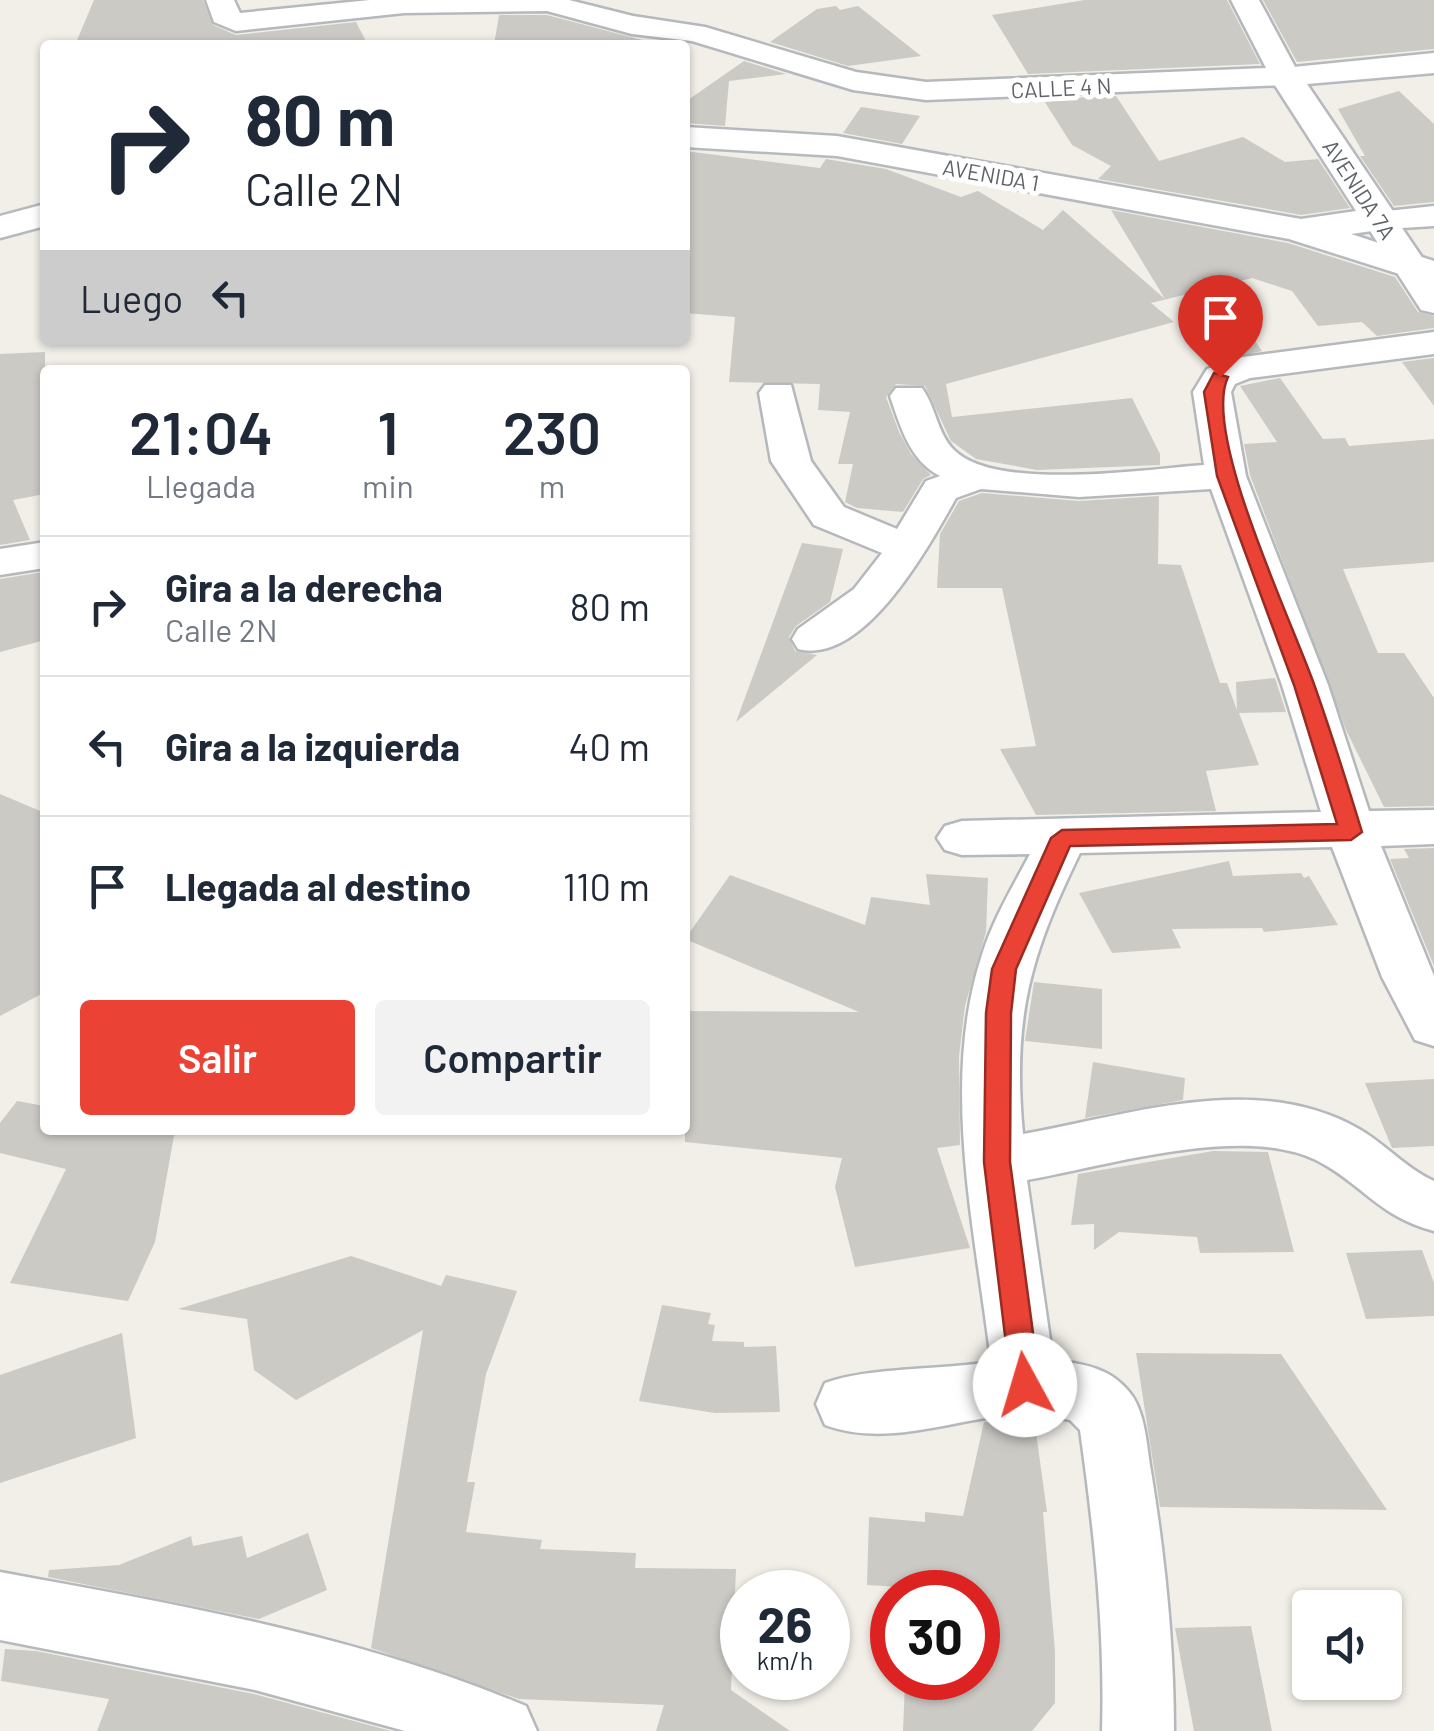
<!DOCTYPE html>
<html lang="es">
<head>
<meta charset="utf-8">
<style>
	:root { --surface:#fff; --page:#f2f2f3; --text:#1f2937; --muted:#747a83; --line:#e0e1e3; --accent:#ea4335 }
	body { margin:0; font-family:Barlow,sans-serif; background:var(--page); color:var(--text); height:100vh; display:flex; flex-direction:column; font-size:38px; white-space:nowrap }
	* { box-sizing:border-box; margin:0 }
	p { font-size:32px; color:var(--muted) }
	.icon { flex:none; width:55px; height:55px; fill:none; stroke:currentColor; stroke-width:2; stroke-linecap:round; stroke-linejoin:round }
	.map { position:relative; flex:1; overflow:hidden }
	.details { position:absolute; left:40px; top:365px; width:650px; height:770px; display:flex; flex-direction:column; background:var(--surface); border-radius:10px; box-shadow:0 2px 8px #0004 }
	.details>* { flex:none }
	.guide { position:absolute; left:40px; top:40px; width:650px; height:305px; border-radius:10px; box-shadow:0 2px 8px #0004; background:#fff; color:var(--text); overflow:hidden }
	.controls { position:absolute; left:1292px; top:1590px; display:grid; gap:20px }
	.controls a { display:grid; place-items:center; width:110px; height:110px; border-radius:10px; background:var(--surface); box-shadow:0 2px 8px #0004; font-size:50px }
	.speed { position:absolute; left:720px; top:1570px; display:flex; gap:20px; font-size:50px; font-weight:700; text-align:center }
	.speed>* { display:grid; place-content:center; width:130px; height:130px; border-radius:50%; background:var(--surface); box-shadow:0 2px 8px #0004; line-height:1 }
	.speed small { font-size:25px; font-weight:400 }
	.speed .limit { border:15px solid #d22; background:#fff; color:#111 }
	.pin { position:absolute; display:grid; place-items:center; width:85px; height:85px; color:#fff; margin:-102px -42px; border-radius:50% 50% 50% 0; rotate:-45deg; box-shadow:0 0 10px #0007 }
	.pin .icon { rotate:45deg }
	.me { position:absolute; width:110px; margin:-55px; rotate:354deg; stroke-linejoin:round; filter:drop-shadow(0 0 8px #0008) }
	.turn { display:flex; align-items:center; gap:35px; height:210px; padding:0 40px; font-size:45px }
	.turn .icon { width:130px; height:130px; stroke-width:2.5 }
	.turn b { display:block; font-size:70px; line-height:85px }
	.then { display:flex; align-items:center; height:95px; padding:0 40px; background:#0003; gap:20px; font-size:38px }
	.eta { display:flex; justify-content:space-evenly; align-items:center; height:170px; text-align:center }
	.eta b { font-size:60px; font-weight:600; line-height:70px }
	.primary-button { display:flex; gap:20px; margin-top:auto; padding:20px 40px }
	.primary-button a { flex:1; height:115px; border-radius:10px; background:var(--accent); color:#fff; font-size:40px; font-weight:600; line-height:115px; text-align:center }
	.primary-button a+a { background:var(--page); color:var(--text) }
	ul { padding:0; list-style:none }
	li { display:flex; align-items:center; gap:30px; height:140px; padding:0 40px; border-top:2px solid var(--line) }
	li div { flex:1 }
	li b { display:block; font-size:38px }
	li em { font-style:normal }
	.map>svg:first-child { display:block }
	.building { fill:#cccac5 }
	.lines { fill:none; stroke-linecap:round; stroke-linejoin:round }
	.street-casing { stroke:#b5b8bc; stroke-width:5 }
	.secondary-casing { stroke:#b6babf; stroke-width:5 }
	.street { fill:#fff; fill-rule:evenodd }
	.secondary { fill:#fff; fill-rule:evenodd }
	.route { fill:#ea4335; stroke:#982c22; stroke-width:2.5 }
	.labels { text-anchor:middle; dominant-baseline:central; stroke-width:10; stroke-linejoin:round; paint-order:stroke }
	.far-street-label { font-size:22px; fill:#5f6368; stroke:#fff }
</style>
</head>
<body>
<div class="map">
<svg width="1434" height="1731" viewBox="0 0 1434 1731">
	<rect width="100%" height="100%" fill="#f1efe8"/>
	<path class="building" d="M94 0H203L213 25 236 35 356 22 368 45H75Z
		M1085 0H1227L1260 64 1028 74 992 15Z
		M1263 0H1434V49L1297 62Z
		M836 6 840 10 858 6 921 56 848 66 770 42 817 9Z
		M499 15H547L661 45H494Z
		M744 61 786 74 729 81 725 126 685 123V102Z
		M1399 91 1434 124V202L1394 206 1360 156H1365L1338 109Z
		M1116 96 1159 161 1243 137 1285 162 1318 159 1350 208 1301 215 1098 179 1111 166 1072 145 1043 99Z
		M861 107 920 116 902 144 843 133Z
		M685 151 820 168 826 159 886 169 961 197 978 191 1043 230 1063 210 1165 299 1111 210 1288 243 1395 277 1418 312 1434 316V328L1377 336 1362 322 1318 326 1292 291 1252 278 1151 303 1174 322 946 384 952 417 1132 398 1160 454V465L1037 470 976 459 951 441 925 386 896 384 886 397 899 432 911 454 931 475 923 479 903 512 857 508 845 502 853 464H838L850 412 818 410 820 384 729 382 735 317 685 313Z
		M1244 325 1262 351 1223 360 1213 345Z
		M45 352V494L13 500 30 540 0 545V354Z
		M1434 358V406L1402 362Z
		M1280 378 1323 439 1345 438 1349 446 1434 439V562L1343 569 1378 653H1404L1434 698V806L1384 807 1346 730 1250 475 1244 444 1277 442 1240 386Z
		M982 493 1079 501 1159 496 1158 564 1181 565 1220 683H1227L1237 710 1236 682 1275 678 1286 712 1239 713 1259 765 1206 771 1216 811 1036 815 1000 749 1036 746 1002 588H937L940 534 959 501Z
		M802 543 843 549 830 602 796 626 789 637 795 651 817 655 736 722Z
		M44 572 45 640 0 652V579Z
		M0 794 45 813V992L0 1016Z
		M1434 848V966L1390 859 1409 858 1404 849Z
		M1229 861 1233 876 1301 873 1304 878 1309 876 1338 925 1264 932 1262 928 1172 929 1181 948 1112 953 1079 893Z
		M926 874 988 878 986 932 965 1006 959 1056 960 1145 937 1148 970 1248 855 1267 835 1187 842 1158 685 1142V1011L859 1012 685 939 730 875 865 925 871 897 930 905Z
		M1034 982 1102 989V1049L1025 1041Z
		M1093 1062 1185 1078 1183 1100 1085 1118Z
		M1434 1079V1146L1392 1148 1365 1083Z
		M17 1101 45 1106V1130H175L155 1242 128 1301 10 1283 66 1169 0 1153V1123Z
		M1213 1151 1268 1152 1294 1252 1200 1253 1197 1237 1119 1232 1094 1250V1224L1071 1225 1078 1174Z
		M1422 1250 1434 1283V1316L1366 1319 1346 1253Z
		M351 1256 441 1286 446 1275 517 1291 486 1374 467 1482H475L466 1532 542 1540 540 1549 636 1553 635 1568 736 1569 731 1690 790 1731H656L664 1705 519 1699 371 1648 423 1330 296 1400 254 1370 247 1319 178 1309Z
		M662 1305 711 1313 708 1324 715 1325 712 1341 744 1342V1347L776 1346 780 1412 715 1413 639 1401Z
		M122 1333 136 1438 0 1483V1375Z
		M1136 1353 1281 1354 1387 1510 1160 1507Z
		M1034 1418 1047 1512H1043L1055 1651V1703L1032 1731H903L905 1683 933 1687V1678H978V1592L867 1585 869 1517 925 1522V1512L963 1516 984 1422Z
		M308 1533 327 1590 259 1619 48 1577 49 1570 119 1565 191 1536 193 1546 242 1536 247 1558Z
		M1251 1626 1272 1731H1194L1175 1628Z
		M5 1649 36 1651 254 1694 391 1731H97L109 1699 1 1681Z"/>
	<g class="lines">
		<defs>
			<path id="street" d="M206 0H234L240 13 370 0H569L633 16 705 27 856 72 926 82 1266 68 1231 0H1259L1300 76 1285 85 926 100 853 90 692 41 632 34 547 11 404 13 236 31 214 22Z
				M1434 206V226L1402 228 1434 275V313L1421 310 1363 220 1368 213Z
				M1434 332V354L1250 378 1235 384 1231 392 1246 476 1328 685 1369 811 1434 810V844L1381 846 1434 976V1046L1415 1040 1382 977 1332 847 1080 853C1030 956 1012 1017 1023 1134 1130 1115 1257 1070 1359 1129 1385 1144 1407 1169 1434 1181V1231C1377 1216 1362 1183 1316 1160 1242 1124 1107 1166 1027 1180L1053 1360C1085 1364 1113 1368 1133 1397 1146 1418 1147 1448 1151 1471 1165 1557 1174 1644 1174 1731H1102C1105 1630 1094 1530 1080 1430L1070 1420C1055 1418 1039 1413 1024 1414 959 1416 890 1449 825 1425L816 1404 825 1383C869 1367 940 1370 991 1362 976 1233 940 1085 981 958 992 921 1012 888 1030 854L962 855 945 850 937 838 945 826 962 821 1321 812 1282 685 1211 489 1079 497 981 489 956 498C929 546 864 666 798 649L792 639 798 629 854 589 882 553 814 525 771 461 759 393 765 385H791L811 461 844 507 897 529 926 481 940 476C910 461 900 426 890 396L896 388H922C936 407 937 433 954 450 996 492 1147 469 1204 465L1193 392 1207 369 1243 357Z
				M45 542V568L0 575V549Z
				M0 1572C180 1605 357 1635 526 1706L537 1731H405L255 1690 0 1640Z"/>
			<path id="secondary" d="M1434 53V73L1307 84 1399 220 1393 228 1351 234 1434 261V285L1289 239 837 156 685 147V127L837 136 1301 219 1356 211 1269 76 1273 69Z
				M45 204V226L0 238V216Z"/>
		</defs>
		<use href="#street" class="street-casing"/>
		<use href="#secondary" class="secondary-casing"/>
		<use href="#street" class="street"/>
		<use href="#secondary" class="secondary"/>
	</g>
	<path class="route" d="M1214 373 1228 377C1201 433 1293 623 1315 687 1332 735 1347 783 1362 832L1351 840 1070 846 1016 969 1011 1013 1010 1162 1040 1385 1035 1394 1025 1398 1015 1394 1011 1385 984 1162 986 1013 992 969 1051 838 1062 830 1337 824 1294 685 1217 476 1204 392Z"/>
	<g class="labels">
		<g class="far-street-label">
			<text transform="translate(1061 87) rotate(-3)">CALLE 4 N</text>
			<text transform="translate(991 174) rotate(10)">AVENIDA 1</text>
			<text transform="translate(1360 189) rotate(57)">AVENIDA 7A</text>
		</g>
	</g>
</svg>
<div class="controls">
<a><svg class="icon" aria-label="sound" viewBox="0 0 24 24"><path d="M4 9h4l5-4v14l-5-4H4zM17 9q2 3 0 6"/></svg></a>
</div>
<div class="speed"><div>26<small>km/h</small></div><div class="limit">30</div></div>
<div class="pin" style="left:1220px;top:377px;background:#d93025"><svg class="icon" aria-label="arrive" viewBox="0 0 24 24"><path d="M6 21V4h12l-3 4 3 4H6"/></svg></div>
<svg class="me" style="left:1025px;top:1385px" viewBox="-20 -20 40 40"><circle r="19" fill="#fff"/><path d="M0-13L10 11 0 6-10 11z" fill="#ea4335"/></svg>
<div class="guide">
<div class="turn"><svg class="icon" aria-label="right" viewBox="0 0 24 24"><path d="M7 20v-9h11M14 6l5 5-5 5"/></svg><div><b>80 m</b>Calle 2N</div></div>
<div class="then">Luego<svg class="icon" aria-label="left" viewBox="0 0 24 24"><path d="M17 20v-9H6M10 6l-5 5 5 5"/></svg></div>
</div>
<section class="details">
<div class="eta">
<div><b>21:04</b><p>Llegada</p></div>
<div><b>1</b><p>min</p></div>
<div><b>230</b><p>m</p></div>
</div>
<ul>
<li><svg class="icon" aria-label="right" viewBox="0 0 24 24"><path d="M7 20v-9h11M14 6l5 5-5 5"/></svg><div><b>Gira a la derecha</b><p>Calle 2N</p></div><em>80 m</em></li>
<li><svg class="icon" aria-label="left" viewBox="0 0 24 24"><path d="M17 20v-9H6M10 6l-5 5 5 5"/></svg><div><b>Gira a la izquierda</b></div><em>40 m</em></li>
<li><svg class="icon" aria-label="arrive" viewBox="0 0 24 24"><path d="M6 21V4h12l-3 4 3 4H6"/></svg><div><b>Llegada al destino</b></div><em>110 m</em></li>
</ul>
<div class="primary-button"><a>Salir</a><a>Compartir</a></div>
</section>
</div>
</body>
</html>
